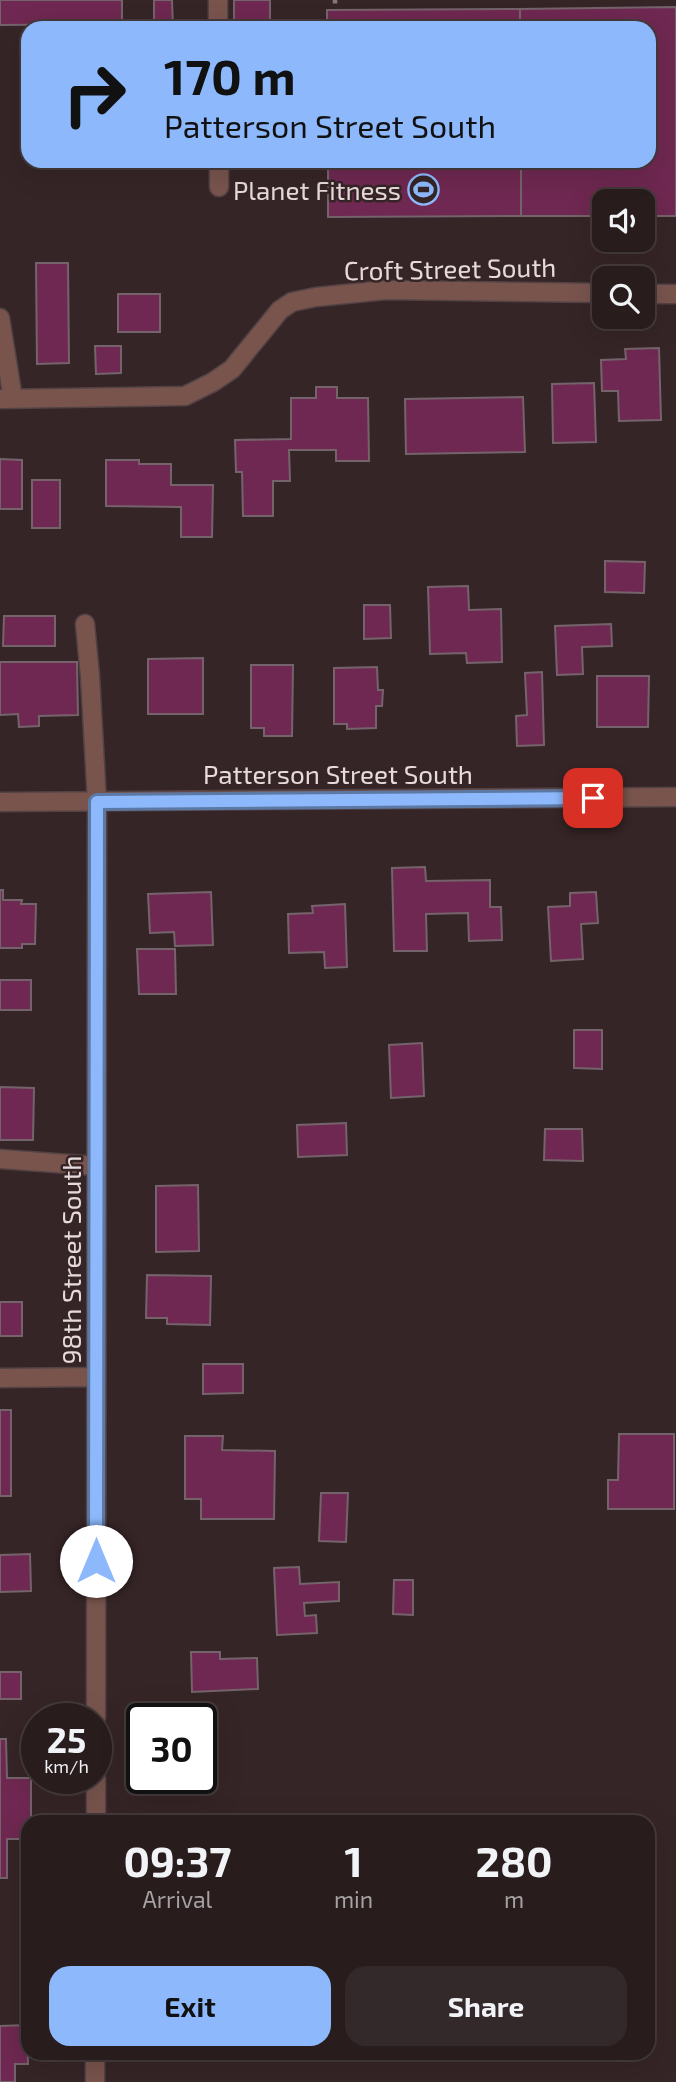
<!DOCTYPE html>
<html lang="en">
<head>
<meta charset="utf-8">
<style>
	:root { --surface:#281c1d; --page:#34292a; --text:#f1f3f6; --muted:#a5a1a4; --line:#443a3b; --accent:#8db9fc }
	body { margin:0; font-family:"Exo 2",sans-serif; background:var(--page); color:var(--text); height:100vh; display:flex; flex-direction:column; font-size:26px; white-space:nowrap }
	* { box-sizing:border-box; margin:0 }
	p { font-size:23px; color:var(--muted) }
	.icon { flex:none; width:38px; height:38px; fill:none; stroke:currentColor; stroke-width:2; stroke-linecap:round; stroke-linejoin:round }
	.map { position:relative; flex:1; overflow:hidden }
	.panel { position:absolute; left:21px; top:1815px; width:634px; height:245px; display:flex; flex-direction:column; background:var(--surface); border-radius:21px; box-shadow:0 7px 28px #0002,0 0 0 2px var(--line) }
	.panel>* { flex:none }
	.guide { position:absolute; left:21px; top:21px; width:635px; height:147px; border-radius:21px; box-shadow:0 7px 28px #0002,0 0 0 2px var(--line); background:#8db9fc; color:#111; overflow:hidden }
	.buttons { position:absolute; left:592px; top:189px; display:grid; gap:14px }
	.buttons a { display:grid; place-items:center; width:63px; height:63px; border-radius:14px; background:var(--surface); box-shadow:0 7px 28px #0002,0 0 0 2px var(--line); font-size:35px }
	.speed { position:absolute; left:21px; top:1703px; display:flex; gap:14px; font-size:35px; font-weight:700; text-align:center }
	.speed>* { display:grid; place-content:center; width:91px; height:91px; border-radius:50%; background:var(--surface); box-shadow:0 7px 28px #0002,0 0 0 2px var(--line); line-height:1 }
	.speed small { font-size:18px; font-weight:400 }
	.speed .limit { border:4px solid #111; border-radius:10px; background:#fff; color:#111 }
	.pin { position:absolute; display:grid; place-items:center; width:60px; height:60px; color:#fff; margin:-30px; border-radius:14px; box-shadow:0 4px 10px #0006 }
	.me { position:absolute; width:77px; margin:-38px; rotate:0deg; stroke-linejoin:round; filter:drop-shadow(0 0 5px #0008) }
	.turn { display:flex; align-items:center; gap:24px; height:147px; padding:0 28px; font-size:32px }
	.turn .icon { width:91px; height:91px; stroke-width:2.5 }
	.turn b { display:block; font-size:49px; line-height:60px }
	.eta { display:flex; justify-content:space-evenly; align-items:center; height:119px; text-align:center }
	.eta b { font-size:42px; font-weight:700; line-height:49px }
	.action { display:flex; gap:14px; margin-top:auto; padding:14px 28px }
	.action a { flex:1; height:80px; border-radius:21px; background:var(--accent); color:#111; font-size:28px; font-weight:700; line-height:80px; text-align:center }
	.action a+a { background:var(--page); color:var(--text) }
	.map>svg:first-child { display:block }
	.building { fill:#6f2851; stroke:#75636b; stroke-width:2 }
	.lines { fill:none; stroke-linecap:round; stroke-linejoin:round }
	.minor-casing { stroke:#524244; stroke-width:21 }
	.path { stroke:#867779; stroke-width:4.5; stroke-dasharray:3.5 3.5; stroke-linecap:butt }
	.minor { stroke:#78544d; stroke-width:18 }
	.route-casing { stroke:#5c78a4; stroke-width:18 }
	.route { stroke:#8db9fc; stroke-width:12 }
	.labels { text-anchor:middle; dominant-baseline:central; stroke-width:5; stroke-linejoin:round; paint-order:stroke }
	.poi-label { font-size:26px; fill:#e6dadb; stroke:#362527; text-anchor:end }
	.street-label { font-size:26px; fill:#e6dadb; stroke:#362527 }
</style>
</head>
<body>
<div class="map">
<svg width="676" height="2082" viewBox="0 0 676 2082">
	<rect width="100%" height="100%" fill="#362527"/>
	<path class="building" d="M0 0H122V24L0 25Z
		M154 0H172L173 28H154Z
		M234 0H270V28H234Z
		M676 7V216H642V201H604V216H521V161H649V28H520V9Z
		M520 9V28H327V10Z
		M328 161H521V216L328 217Z
		M36 263H68L69 363 37 364Z
		M118 294H160V332H118Z
		M95 346H121V373L96 374Z
		M659 348 661 420 619 421 618 391H602L601 360 626 359 625 349Z
		M594 383 596 442 553 443 552 384Z
		M316 387H337V398H368L369 461H336V450H289L290 481H273V516H243L242 472H236L235 440 291 439V398H316Z
		M523 397 525 452 406 454 405 399Z
		M0 459 22 460V509H0Z
		M106 460H139V464H171V485H213L212 537H181V507L106 506Z
		M32 480H60V528H32Z
		M605 561 645 562 644 593 605 592Z
		M468 586 469 610 501 609 502 662 467 663 466 653 430 654 428 587Z
		M364 605H390L391 638 364 639Z
		M4 616H55V646H3Z
		M611 624 612 646 582 647 583 674 557 675 555 626Z
		M203 658V714H148V659Z
		M0 662H77L78 715 39 716V726L19 727 18 714 0 715Z
		M251 665H293L292 736H264V728H251Z
		M377 667 378 690H383L382 706H376V728L347 729V724H334V668Z
		M542 672 544 745 517 746 516 716 527 715 525 673Z
		M597 676H649L648 727H597Z
		M425 867 426 881 490 880V907H501L502 940 469 941 468 913 426 914 427 951H394L392 868Z
		M0 890H3V900H22L21 904H36L35 944H22V948H0Z
		M211 892 213 945 175 946 174 932 150 933 148 894Z
		M596 892 598 923 581 924 583 959 551 961 548 907 570 906V893Z
		M345 904 347 967 325 968 324 952 289 953 288 914 313 913 312 906Z
		M137 949H175L176 994H139Z
		M0 980H31V1010H0Z
		M574 1030H602V1069L574 1068Z
		M422 1043 424 1096 391 1098 389 1045Z
		M0 1087 34 1088 33 1140H0Z
		M346 1123 347 1155 298 1157 297 1125Z
		M545 1129H582L583 1161 544 1160Z
		M198 1185 199 1251 156 1252V1186Z
		M147 1275 211 1276 210 1325 167 1324V1318H146Z
		M0 1302H22V1336H0Z
		M203 1364H243V1393L203 1394Z
		M0 1410H11V1496H0Z
		M619 1434H674V1509H608V1480H618Z
		M185 1436H223L222 1450 275 1451 274 1519H201V1499H185Z
		M321 1493H348L346 1542 319 1541Z
		M30 1554 31 1591 0 1592V1555Z
		M299 1567 300 1584 339 1582V1601L304 1603 305 1616 316 1615 317 1633 277 1635 274 1568Z
		M394 1580H413V1615L393 1614Z
		M191 1652H220V1659L257 1658 258 1689 192 1692Z
		M0 1672H21V1699H0Z
		M0 1739H6L7 1778H31V1822H28V1839H7V1878H0Z
		M27 2025 28 2064H15V2082H0V2026Z"/>
	<g class="lines">
		<defs>
			<path id="minor" d="M218 0V28
				M219 161V187
				M642 294H676
				M0 318 13 399
				M0 399 185 396 213 382 232 369 280 310 292 302 316 297 386 290 604 293
				M85 624 90 676 97 802 96 1718
				M0 802 676 797
				M0 1159 96 1166
				M0 1378 96 1377
				M96 1822V1778
				M95 2082V2053"/>
		</defs>
		<use href="#minor" class="minor-casing"/>
		<path class="path" d="M335 0V7"/>
		<use href="#minor" class="minor"/>
	</g>
	<g class="lines">
		<defs>
			<path id="route" d="M96 1561 97 802 593 798"/>
		</defs>
		<use href="#route" class="route-casing"/>
		<use href="#route" class="route"/>
	</g>
	<defs>
		<symbol id="stadium-ring" viewBox="-11 -11 22 22"><circle r="9.5" fill="#362527" stroke="#8db9fc" stroke-width="1.5"/><path d="M0-5a6.5 5 0 1 0 0 10a6.5 5 0 1 0 0-10ZM-3.5-1.8h7v3.6h-7Z" fill="#8db9fc"/></symbol>
	</defs>
	<g fill-rule="evenodd">
		<use href="#stadium-ring" x="406" y="172" width="35" height="35"/>
	</g>
	<g class="labels">
		<g class="poi-label">
			<text x="401" y="189">Planet Fitness</text>
		</g>
		<g class="street-label">
			<text transform="translate(450 268) rotate(-1)">Croft Street South</text>
			<text x="338" y="773">Patterson Street South</text>
			<text transform="translate(70 1260) rotate(-90)">98th Street South</text>
		</g>
	</g>
</svg>
<div class="buttons">
<a><svg class="icon" aria-label="sound" viewBox="0 0 24 24"><path d="M4 9h4l5-4v14l-5-4H4zM17 9q2 3 0 6"/></svg></a>
<a><svg class="icon" aria-label="search" viewBox="0 0 24 24"><circle cx="10" cy="10" r="6"/><path d="M15 15l6 6"/></svg></a>
</div>
<div class="speed"><div>25<small>km/h</small></div><div class="limit">30</div></div>
<div class="pin" style="left:593px;top:798px;background:#d93025"><svg class="icon" aria-label="arrive" viewBox="0 0 24 24"><path d="M6 21V4h12l-3 4 3 4H6"/></svg></div>
<svg class="me" style="left:96px;top:1561px" viewBox="-20 -20 40 40"><circle r="19" fill="#fff"/><path d="M0-13L10 11 0 6-10 11z" fill="#8db9fc"/></svg>
<div class="guide">
<div class="turn"><svg class="icon" aria-label="right" viewBox="0 0 24 24"><path d="M7 20v-9h11M14 6l5 5-5 5"/></svg><div><b>170 m</b>Patterson Street South</div></div>
</div>
<section class="panel">
<div class="eta">
<div><b>09:37</b><p>Arrival</p></div>
<div><b>1</b><p>min</p></div>
<div><b>280</b><p>m</p></div>
</div>
<div class="action"><a>Exit</a><a>Share</a></div>
</section>
</div>
</body>
</html>
